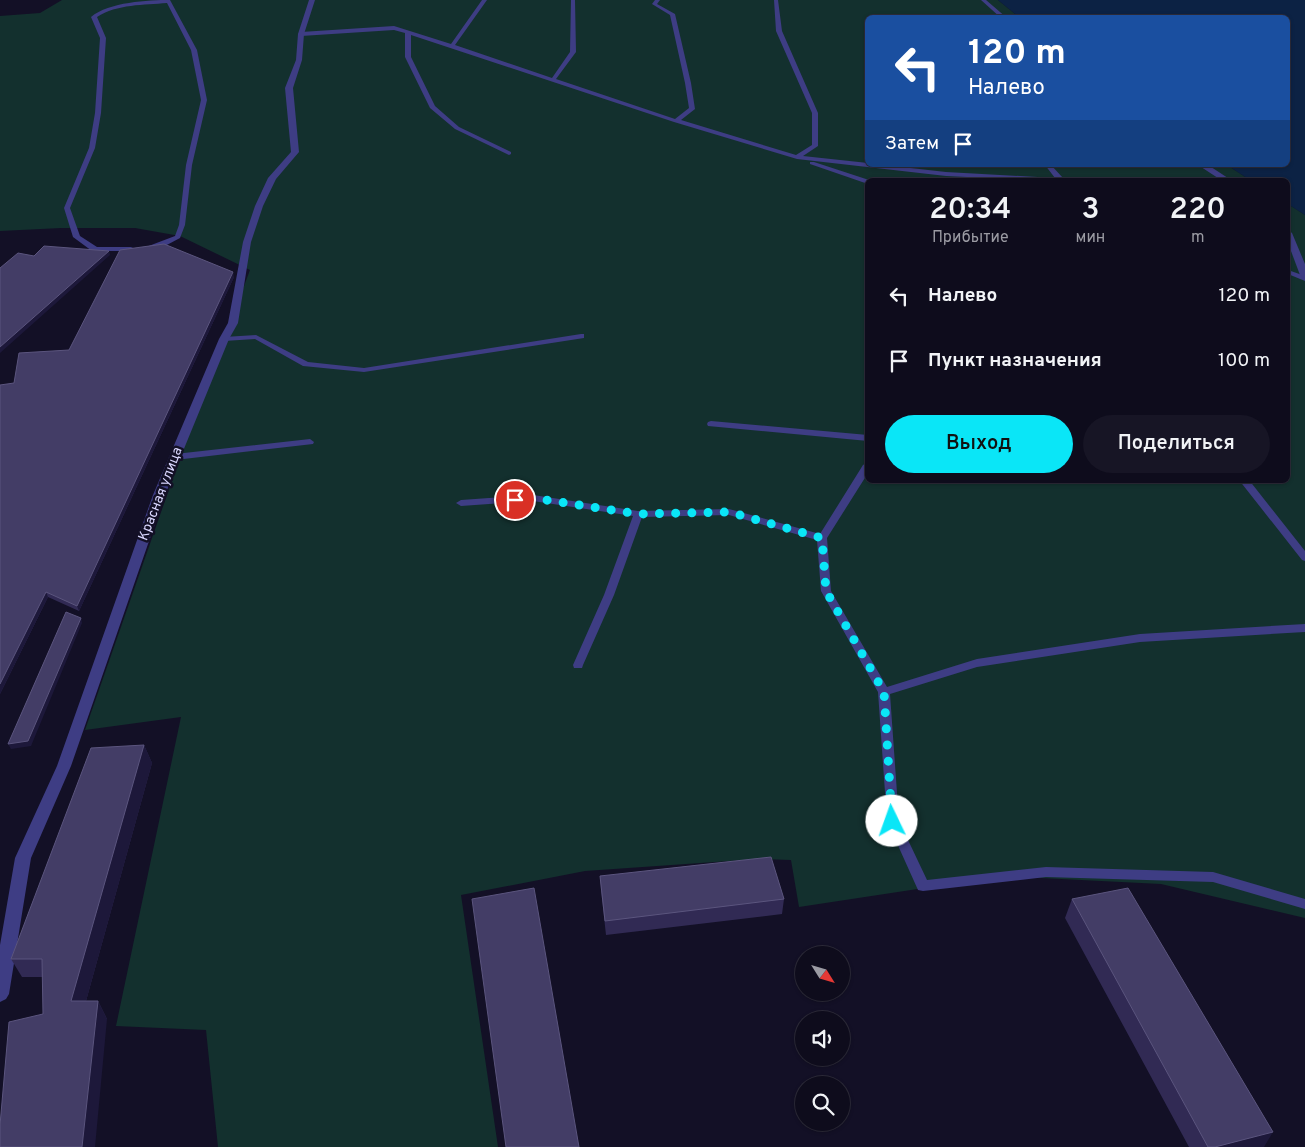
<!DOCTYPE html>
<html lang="ru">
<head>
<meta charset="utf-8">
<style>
	:root { --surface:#0e0c1c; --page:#171525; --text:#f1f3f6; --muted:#9b9ba3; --line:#2e2c3b; --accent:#0ae6f7 }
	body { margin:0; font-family:Overpass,sans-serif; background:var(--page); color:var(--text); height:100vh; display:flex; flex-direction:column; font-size:19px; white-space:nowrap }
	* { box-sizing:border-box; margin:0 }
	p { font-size:16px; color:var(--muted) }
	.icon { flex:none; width:28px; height:28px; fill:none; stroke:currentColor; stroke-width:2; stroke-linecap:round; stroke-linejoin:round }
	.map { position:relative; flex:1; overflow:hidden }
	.panel { position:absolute; left:865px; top:178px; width:425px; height:305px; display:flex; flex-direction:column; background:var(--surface); border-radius:8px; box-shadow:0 1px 4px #0004,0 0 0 1px var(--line) }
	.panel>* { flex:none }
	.guide { position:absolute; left:865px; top:15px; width:425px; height:152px; border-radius:8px; box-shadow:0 1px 4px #0004,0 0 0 1px var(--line); background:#1a4fa0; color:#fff; overflow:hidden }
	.needle { width:32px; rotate:127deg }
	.buttons { position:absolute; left:795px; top:946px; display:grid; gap:10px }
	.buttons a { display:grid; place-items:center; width:55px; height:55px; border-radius:50%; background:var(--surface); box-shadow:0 1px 4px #0004,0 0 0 1px var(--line); font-size:25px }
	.pin { position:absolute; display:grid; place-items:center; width:42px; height:42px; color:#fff; margin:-21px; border:2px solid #fff; border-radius:50%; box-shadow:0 1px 5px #0007 }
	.me { position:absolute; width:55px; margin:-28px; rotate:357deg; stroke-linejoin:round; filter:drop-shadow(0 0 4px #0008) }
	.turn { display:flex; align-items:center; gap:18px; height:105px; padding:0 20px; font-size:22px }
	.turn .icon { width:65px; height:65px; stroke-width:2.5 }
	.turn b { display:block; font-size:35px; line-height:42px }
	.then { display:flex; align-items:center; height:48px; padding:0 20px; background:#0003; gap:10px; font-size:19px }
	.eta { display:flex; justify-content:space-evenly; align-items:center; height:85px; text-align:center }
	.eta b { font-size:30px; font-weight:600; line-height:35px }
	.primary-button { display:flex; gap:10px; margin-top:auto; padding:10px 20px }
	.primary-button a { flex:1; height:58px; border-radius:30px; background:var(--accent); color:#111; font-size:20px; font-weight:600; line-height:58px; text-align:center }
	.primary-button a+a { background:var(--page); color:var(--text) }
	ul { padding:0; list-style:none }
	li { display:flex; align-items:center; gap:15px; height:65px; padding:0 20px }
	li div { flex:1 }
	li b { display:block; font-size:19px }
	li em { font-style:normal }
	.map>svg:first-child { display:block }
	.green { fill:#13302e }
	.water { fill:#0c2244 }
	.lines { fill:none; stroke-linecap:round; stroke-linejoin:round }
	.lane { fill:#3e3d84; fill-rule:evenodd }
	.street { fill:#3e3d84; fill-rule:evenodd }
	.wall { fill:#312a54 }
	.shaded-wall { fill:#1d183a }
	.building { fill:#433d66; stroke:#5b557e }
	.route { stroke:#0ae6f7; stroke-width:9; stroke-dasharray:0 16.2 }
	.labels { text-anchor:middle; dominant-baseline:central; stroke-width:5; stroke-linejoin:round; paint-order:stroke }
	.street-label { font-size:14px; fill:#dad7fe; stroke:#131026 }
</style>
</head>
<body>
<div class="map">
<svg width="1305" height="1147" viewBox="0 0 1305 1147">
	<rect width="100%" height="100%" fill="#131026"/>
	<path class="green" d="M62 0H998L1019 17 868 18V165H1227L1250 180H868V480H1288V204L1305 215V918L1161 884 1003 876 799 907 791 860 758 859 585 871 461 895 498 1147H218L206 1030 116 1026 181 717 85 730 189 432 250 270 180 236 135 228H61L0 231V16L40 13Z"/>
	<path class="water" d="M998 0H1305V215L1288 204V180H1250L1227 165H1288V18L1019 17Z"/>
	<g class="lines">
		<path class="lane" d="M170 0 197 50 207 100 192 165 185 225 180 238 163 247 150 249 146 247 175 236 179 225 186 165 201 100 191 50 167 3C144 5 117 4 97 17L106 38 101 113 95 148 70 208 80 236 97 247H131L135 249 131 251H92L73 237 64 208 89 148 95 113 100 38 91 17C109 2 148 0 170 0Z
			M482 0H487L455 45 552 78 570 52 571 0H575L576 52 556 79 675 119 689 108 685 83 670 15 652 4 655 0H660L657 4 675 14 691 83 695 109 681 120 796 155 812 145V113L776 31 774 0H778L782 31 818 113V146L803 156 868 163V165H884L946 172 1055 178 1045 165H1051L1063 178 1068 180H1026L946 176 797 159 674 122 411 35V57L435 106 459 127 511 152V154L509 155 455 129 430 108 405 57V33L394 30 301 36 298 34 301 32 394 26 451 44Z
			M981 0H986L1007 18H1001Z
			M810 162H814L869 180 868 184 810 164Z
			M1288 270 1305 276V281L1288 274Z
			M581 334H584V338L364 372 303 366 255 339 224 341 220 339 224 337 256 335 308 362 364 368Z
			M711 421 868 435V441L708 426 707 424 708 422Z
			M310 439 314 442 313 444 175 460 171 457 175 454Z
			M868 462V473L827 538 831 591 887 687 977 659 1140 634 1305 624V632L1140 642 977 667 890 694 899 821 927 880 1046 867 1213 872 1305 899V909L1213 882 1046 877 923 891 918 890 887 821 878 692 821 591 817 540 729 515 642 517 614 595 583 665 582 668H574L573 665 604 595 633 516 533 501 461 506 456 503 461 500 533 495 638 511 729 509 820 534 863 465Z
			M1239 480H1249L1305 551V561L1302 560Z"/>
		<path class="street" d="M309 0H315L304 34 302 60 293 88 299 152 276 179 263 206 251 242 238 323 229 339 165 495 71 766 31 858 9 994 6 999 0 1002V945L15 858 57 766 153 495 219 339 228 323 243 242 255 206 268 178 291 152 285 88 296 60 298 34Z
			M1198 165H1208L1231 180H1221Z
			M1288 230 1292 233 1305 264V278L1300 275 1288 243Z"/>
	</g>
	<path class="wall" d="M234 277 79 611 48 597 0 694 14 383 69 350Z
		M144 745 152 763 86 1001H98L107 1019 43 1014V977H22L11 959Z
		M600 876 784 899 782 914 606 935 601 890Z
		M1072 899 1264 1147H1189L1065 918Z"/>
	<path class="shaded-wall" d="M109 251 110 255 0 353V347Z
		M233 272 234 277 79 611 77 606Z
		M46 592 48 597 0 694V684Z
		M81 618 82 623 31 746 11 749 8 744Z
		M144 745 152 763 81 1019 71 1001Z
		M98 1001 107 1019 95 1147H82Z
		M1273 1132 1264 1147H1215Z"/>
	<path class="building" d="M164 244 233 272 77 606 46 592 0 684V385L14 383 19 353 69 350 120 250Z
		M44 246 109 251 0 347V268L18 253 34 256Z
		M66 612 81 618 28 741 8 744Z
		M144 745 71 1001H98L82 1147H0V1125L9 1022 43 1014 42 959H11L91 748Z
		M771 857 784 899 605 921 600 876Z
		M534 888 579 1147H506L472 899Z
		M1128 888 1273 1132 1215 1147H1208L1072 899Z"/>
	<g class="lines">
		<path class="route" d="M515 500 533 498 638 514 729 512 822 538 826 591 884 692 892 821"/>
	</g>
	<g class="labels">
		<g class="street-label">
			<text transform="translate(161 494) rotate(-69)">Красная улица</text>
		</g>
	</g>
</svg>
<div class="buttons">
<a><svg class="needle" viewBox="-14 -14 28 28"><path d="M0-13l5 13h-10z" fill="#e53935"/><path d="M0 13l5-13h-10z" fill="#9b9ba3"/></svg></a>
<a><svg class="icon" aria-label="sound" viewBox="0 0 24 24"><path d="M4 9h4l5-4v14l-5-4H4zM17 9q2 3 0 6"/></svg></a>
<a><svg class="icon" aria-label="search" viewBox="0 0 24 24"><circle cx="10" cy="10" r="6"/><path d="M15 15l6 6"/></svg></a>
</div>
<div class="pin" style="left:515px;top:500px;background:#d93025"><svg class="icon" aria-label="arrive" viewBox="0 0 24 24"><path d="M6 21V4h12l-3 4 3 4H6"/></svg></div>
<svg class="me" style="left:892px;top:821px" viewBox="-20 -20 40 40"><circle r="19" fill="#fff"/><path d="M0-13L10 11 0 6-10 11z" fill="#0ae6f7"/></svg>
<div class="guide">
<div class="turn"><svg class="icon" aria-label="left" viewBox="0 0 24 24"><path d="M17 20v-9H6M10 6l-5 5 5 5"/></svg><div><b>120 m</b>Налево</div></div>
<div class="then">Затем<svg class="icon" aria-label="arrive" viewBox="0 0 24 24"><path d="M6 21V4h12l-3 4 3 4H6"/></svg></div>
</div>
<section class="panel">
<div class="eta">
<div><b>20:34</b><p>Прибытие</p></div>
<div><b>3</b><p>мин</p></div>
<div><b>220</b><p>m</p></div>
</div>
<ul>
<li><svg class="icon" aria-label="left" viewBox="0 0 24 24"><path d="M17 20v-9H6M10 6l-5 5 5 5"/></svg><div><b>Налево</b></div><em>120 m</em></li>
<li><svg class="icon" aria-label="arrive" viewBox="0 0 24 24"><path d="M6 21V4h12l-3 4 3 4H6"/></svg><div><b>Пункт назначения</b></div><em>100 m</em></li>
</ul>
<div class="primary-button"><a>Выход</a><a>Поделиться</a></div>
</section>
</div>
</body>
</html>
